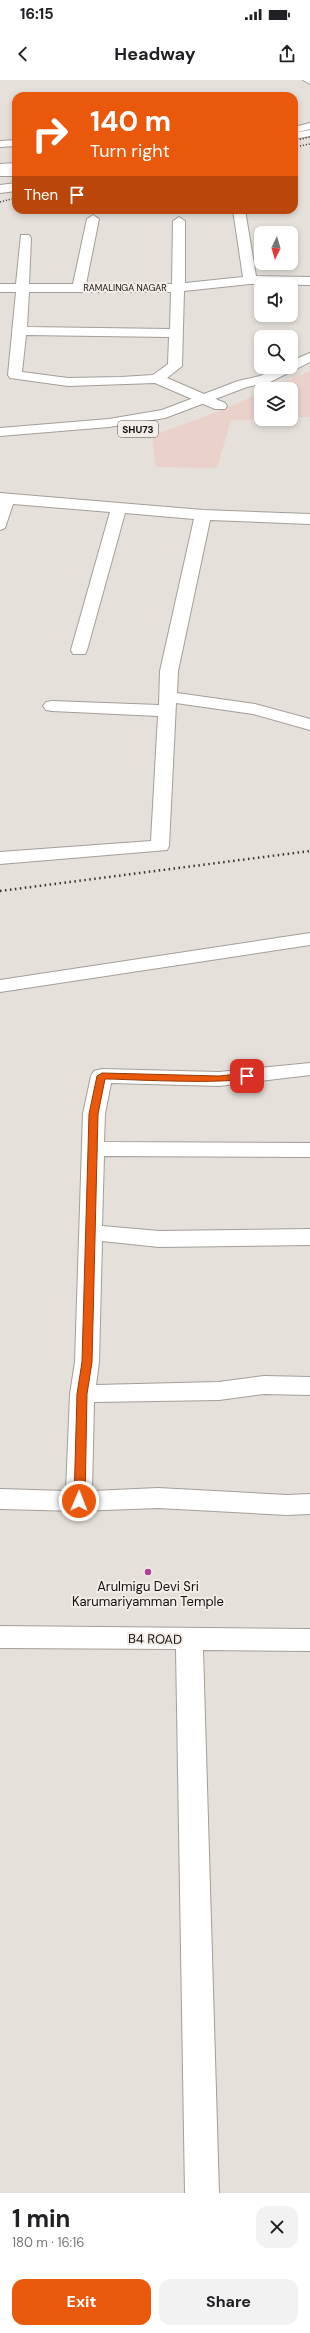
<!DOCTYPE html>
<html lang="en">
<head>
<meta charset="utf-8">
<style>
	:root { --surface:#fff; --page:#f2f2f2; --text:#202124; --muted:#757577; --accent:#ea580c }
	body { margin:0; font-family:"DM Sans",sans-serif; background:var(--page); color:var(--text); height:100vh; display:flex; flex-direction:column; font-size:15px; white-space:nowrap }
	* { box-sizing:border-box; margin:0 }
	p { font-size:13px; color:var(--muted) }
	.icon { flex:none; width:22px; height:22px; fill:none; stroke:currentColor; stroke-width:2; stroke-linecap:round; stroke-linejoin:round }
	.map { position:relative; height:2113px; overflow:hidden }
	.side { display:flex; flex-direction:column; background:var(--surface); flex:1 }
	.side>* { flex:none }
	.hud { position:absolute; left:12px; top:12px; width:286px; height:122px; border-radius:12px; box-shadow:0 2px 6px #0003; background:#ea580c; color:#fff; overflow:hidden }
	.needle { width:26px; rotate:185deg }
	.buttons { position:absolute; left:254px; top:146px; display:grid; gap:8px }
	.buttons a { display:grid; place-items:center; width:44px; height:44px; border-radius:8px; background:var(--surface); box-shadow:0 2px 6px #0003; font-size:20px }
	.pin { position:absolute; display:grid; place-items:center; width:34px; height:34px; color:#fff; margin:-17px; border-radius:8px; box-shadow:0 2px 6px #0006 }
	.me { position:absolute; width:44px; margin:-22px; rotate:1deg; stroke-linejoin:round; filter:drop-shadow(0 0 3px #0008) }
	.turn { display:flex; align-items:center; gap:14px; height:84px; padding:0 12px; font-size:18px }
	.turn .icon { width:52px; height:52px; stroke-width:2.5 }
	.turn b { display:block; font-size:28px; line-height:34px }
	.then { display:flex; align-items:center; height:38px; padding:0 12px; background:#0003; gap:8px; font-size:15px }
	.round { display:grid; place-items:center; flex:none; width:42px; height:42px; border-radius:12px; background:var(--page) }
	.summary { display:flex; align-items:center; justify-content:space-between; height:68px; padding:0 12px }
	h1 { font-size:24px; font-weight:700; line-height:30px }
	.button { display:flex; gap:8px; margin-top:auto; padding:8px 12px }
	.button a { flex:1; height:46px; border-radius:12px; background:var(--accent); color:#fff; font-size:16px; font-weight:700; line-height:46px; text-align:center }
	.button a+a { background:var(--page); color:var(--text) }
	.status { display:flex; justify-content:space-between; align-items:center; height:28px; padding:0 20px; background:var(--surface); direction:ltr }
	.status svg { height:11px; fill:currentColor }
	header { display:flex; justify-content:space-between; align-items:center; height:52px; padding:0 12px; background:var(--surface); font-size:18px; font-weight:700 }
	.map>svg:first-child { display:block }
	.commercial { fill:#ead1ca }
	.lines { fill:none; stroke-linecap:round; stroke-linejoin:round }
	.street-casing { stroke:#a39e99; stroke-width:2 }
	.secondary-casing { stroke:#a39e99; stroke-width:2 }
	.primary-casing { stroke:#a39e99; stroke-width:2 }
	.street { fill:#fff; fill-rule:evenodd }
	.secondary { fill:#fff; fill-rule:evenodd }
	.primary { fill:#fff; fill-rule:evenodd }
	.rail-far1 { stroke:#353330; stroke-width:1.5; stroke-dasharray:1 2; stroke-linecap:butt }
	.rail { stroke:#353330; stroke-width:2.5; stroke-dasharray:1.5 3.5; stroke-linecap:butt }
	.route { fill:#ea580c; stroke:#983908 }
	.poi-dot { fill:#b2419e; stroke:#f3ede7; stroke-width:1.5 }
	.labels { text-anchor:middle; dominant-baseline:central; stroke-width:4; stroke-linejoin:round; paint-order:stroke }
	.far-street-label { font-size:9px; fill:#13110f; stroke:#f3ede7 }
	.shield { fill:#f3ede7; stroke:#565350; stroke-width:1 }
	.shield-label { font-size:10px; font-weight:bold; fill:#13110f }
	.near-poi-label { font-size:13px; fill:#13110f; stroke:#f3ede7 }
	.near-street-label { font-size:13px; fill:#13110f; stroke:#f3ede7 }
</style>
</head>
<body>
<div class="status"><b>16:15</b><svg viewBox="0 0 49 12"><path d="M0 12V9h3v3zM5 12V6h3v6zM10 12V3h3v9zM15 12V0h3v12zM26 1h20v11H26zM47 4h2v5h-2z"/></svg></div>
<header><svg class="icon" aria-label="back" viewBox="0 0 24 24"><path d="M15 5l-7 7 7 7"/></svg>Headway<svg class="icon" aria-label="share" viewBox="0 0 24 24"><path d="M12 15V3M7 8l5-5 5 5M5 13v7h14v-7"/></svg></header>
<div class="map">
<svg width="310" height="2113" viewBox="0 0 310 2113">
	<rect width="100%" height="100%" fill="#e5e0da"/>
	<path class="commercial" d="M310 291V337H291V309H270Z
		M261 313V339L231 340 217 388 156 387 152 356 214 333Z"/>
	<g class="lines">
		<defs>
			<path id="street" d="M303 0H310V4Z
				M310 50V56L294 59V53Z
				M16 60V66L0 67V61Z
				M0 88H16V96H0Z
				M16 103V111L0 113V105Z
				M233 130H245L256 196 310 197V205L250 204 184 211 182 286 167 298 225 323 227 326 225 329H215L155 303 68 306 10 298 8 295 16 212H0V204H16L21 155H29L31 158 29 204H73L87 139 93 135 99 139 86 204H172L173 141 179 137 185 141V203L243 197ZM29 212H171L170 249 27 247ZM26 255 169 257 168 284 153 295 121 297 68 298 22 292Z
				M0 413 203 430 310 434V444L210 440 178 591 177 613 255 624 310 639V650L253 634 176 623 169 766 167 770 0 784V772L151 761 158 636 52 631 46 630 43 626 46 622 52 621 159 625 160 591 194 439 125 433 87 570 85 574H73L71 570 110 432 13 424 5 448 0 450Z
				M310 853V865L0 912V900Z
				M310 983V995L219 1006 111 1003 105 1034 104 1062 310 1063V1077L104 1076 102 1146 159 1151 310 1149V1165L159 1167 102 1161 99 1282 96 1305 219 1302 264 1296 310 1297V1315L264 1314 219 1320 94 1322 92 1411 158 1408 287 1415 310 1414V1434L287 1435 158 1428 79 1431 0 1429V1409L66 1411 70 1314 75 1282 83 1034 91 996 94 991 102 989 219 992Z
				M0 1546 310 1549V1571L203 1570 219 2113H185L176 1569 0 1568Z"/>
			<path id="secondary" d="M310 43V49L294 53V47Z
				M16 83V91L0 92V84Z"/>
			<path id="primary" d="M310 273V282L270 302 247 307 165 338 109 347 0 356V348L109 339 162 330 238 301 260 296 279 287H291V281Z"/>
		</defs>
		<use href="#street" class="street-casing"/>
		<use href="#secondary" class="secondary-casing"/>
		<use href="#primary" class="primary-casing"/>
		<use href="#street" class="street"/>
		<use href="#secondary" class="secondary"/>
		<use href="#primary" class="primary"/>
		<path class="rail-far1" d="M294 61 310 57
			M294 67 310 64
			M0 122 16 118"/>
		<path class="rail" d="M0 811 310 771"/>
	</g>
	<path class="route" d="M102 993 219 996 247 993 251 996C241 1006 126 999 105 999L98 1034 92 1282 87 1314 85 1421 79 1425 74 1421 77 1314 82 1282 89 1034 97 996Z"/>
	<circle class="poi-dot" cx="148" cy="1492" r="4"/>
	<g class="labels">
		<g class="far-street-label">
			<text x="125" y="208">RAMALINGA NAGAR</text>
		</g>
		<rect class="shield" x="118" y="341" width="40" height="16" rx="3"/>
		<g class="shield-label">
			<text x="138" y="349">SHU73</text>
		</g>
		<g class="near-poi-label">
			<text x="148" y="1506">Arulmigu Devi Sri<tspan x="148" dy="15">Karumariyamman Temple</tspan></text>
		</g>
		<g class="near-street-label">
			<text transform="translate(155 1559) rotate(1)">B4 ROAD</text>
		</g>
	</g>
</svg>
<div class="buttons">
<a><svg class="needle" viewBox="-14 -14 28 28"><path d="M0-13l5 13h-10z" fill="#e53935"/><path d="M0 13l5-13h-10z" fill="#757577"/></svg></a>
<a><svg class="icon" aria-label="sound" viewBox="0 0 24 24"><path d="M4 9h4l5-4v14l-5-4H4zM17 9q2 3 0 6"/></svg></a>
<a><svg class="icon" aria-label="search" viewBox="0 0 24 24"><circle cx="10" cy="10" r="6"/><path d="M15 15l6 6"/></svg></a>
<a><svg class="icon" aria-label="layers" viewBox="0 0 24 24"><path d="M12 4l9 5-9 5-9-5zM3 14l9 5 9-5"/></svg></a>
</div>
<div class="pin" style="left:247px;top:996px;background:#d93025"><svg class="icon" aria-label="arrive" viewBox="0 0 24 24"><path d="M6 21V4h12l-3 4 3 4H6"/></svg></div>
<svg class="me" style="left:79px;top:1421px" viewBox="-20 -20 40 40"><circle r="17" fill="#ea580c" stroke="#fff" stroke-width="3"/><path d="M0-11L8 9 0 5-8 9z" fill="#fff"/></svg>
<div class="hud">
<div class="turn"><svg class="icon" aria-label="right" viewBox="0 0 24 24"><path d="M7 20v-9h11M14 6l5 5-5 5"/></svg><div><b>140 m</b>Turn right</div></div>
<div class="then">Then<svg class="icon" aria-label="arrive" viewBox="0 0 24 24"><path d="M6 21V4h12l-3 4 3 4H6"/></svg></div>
</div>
</div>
<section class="side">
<div class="summary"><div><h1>1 min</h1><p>180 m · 16:16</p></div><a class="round"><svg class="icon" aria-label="close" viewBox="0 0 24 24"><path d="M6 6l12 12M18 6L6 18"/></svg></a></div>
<div class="button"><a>Exit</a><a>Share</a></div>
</section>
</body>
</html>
